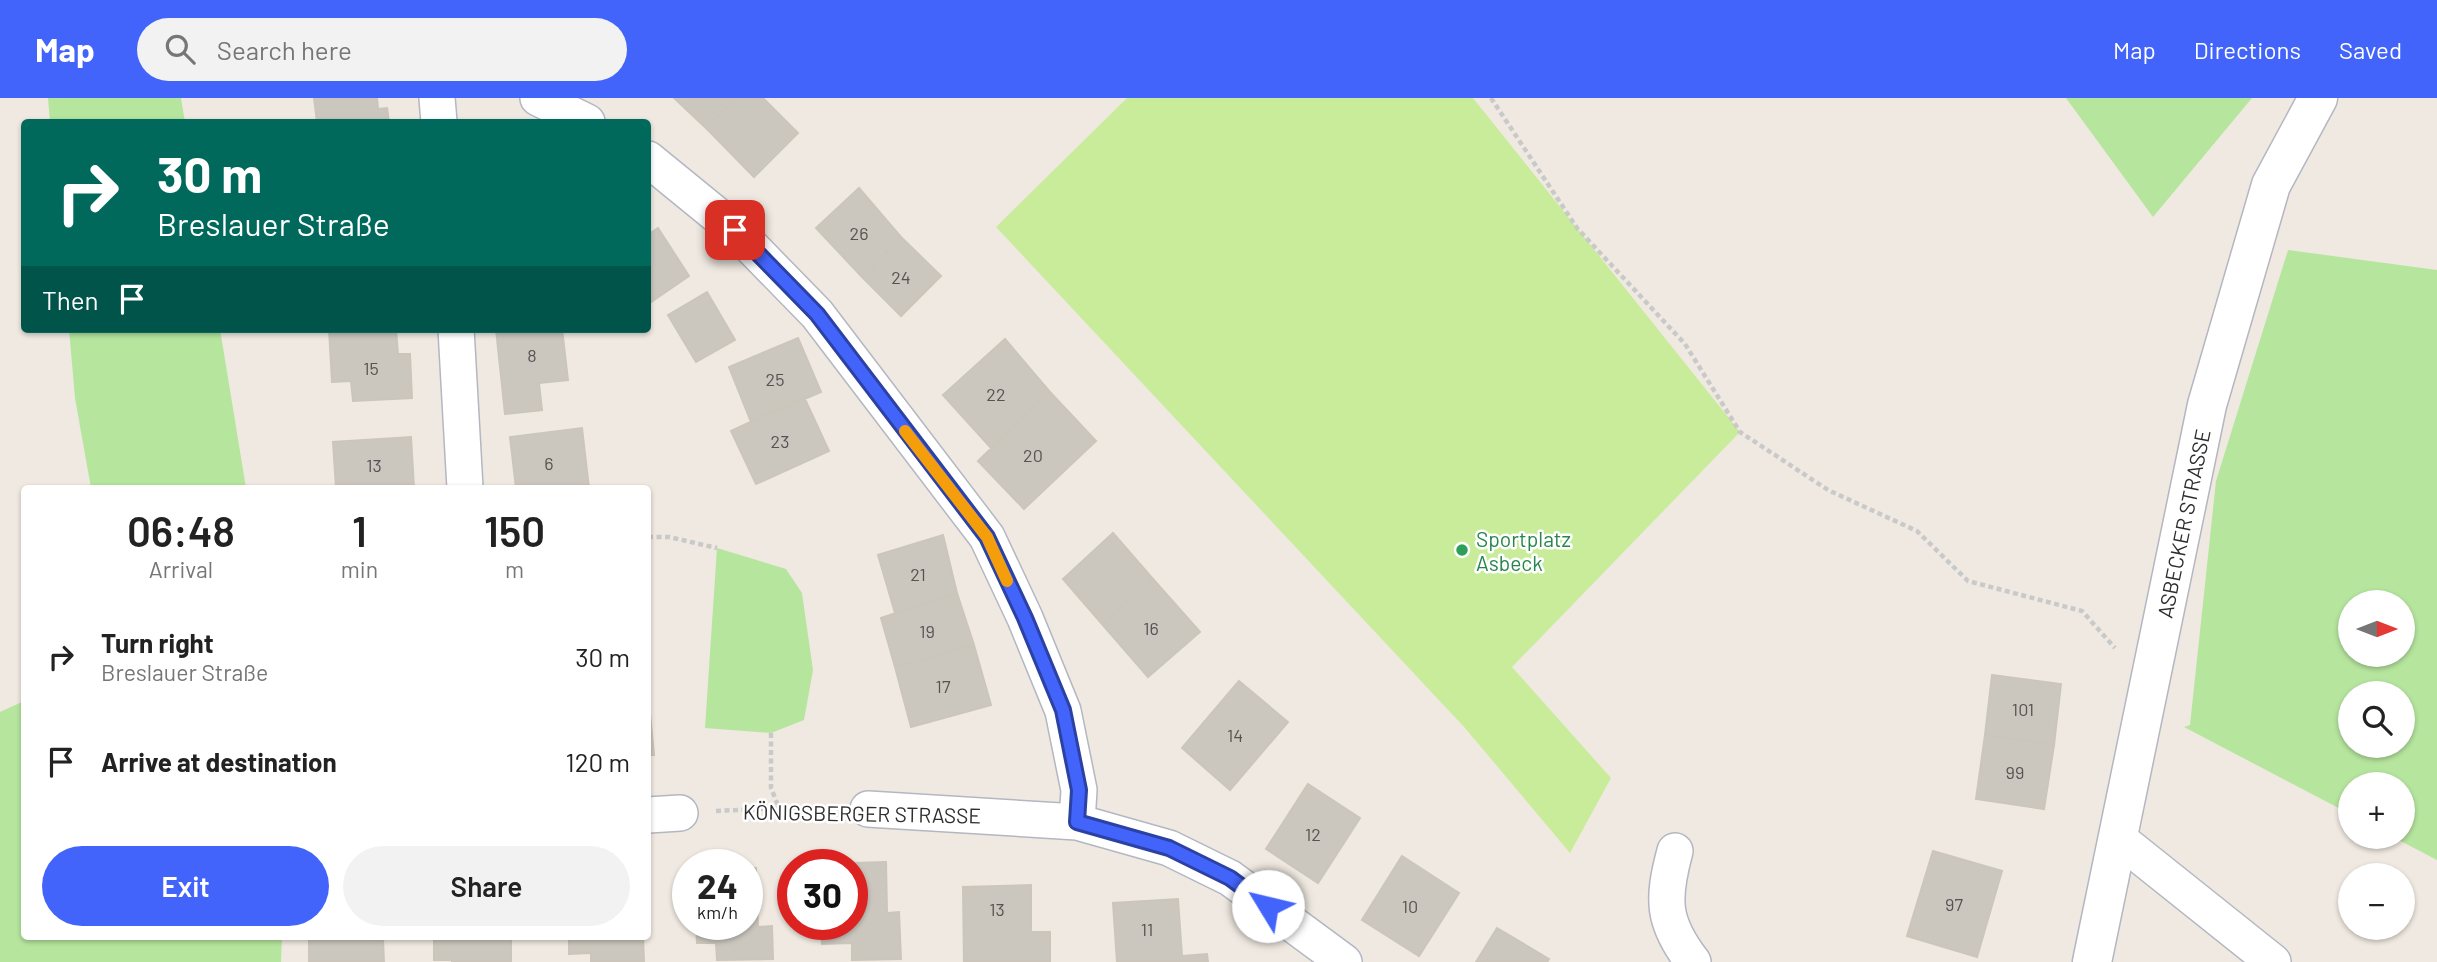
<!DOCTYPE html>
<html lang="en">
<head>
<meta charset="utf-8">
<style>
	:root { --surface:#fff; --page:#f2f2f2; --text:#222; --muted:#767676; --accent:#4264fb }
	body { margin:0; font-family:Barlow,sans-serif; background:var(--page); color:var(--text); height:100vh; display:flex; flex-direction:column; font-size:26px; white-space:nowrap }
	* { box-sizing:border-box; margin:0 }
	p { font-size:23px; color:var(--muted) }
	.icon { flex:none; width:38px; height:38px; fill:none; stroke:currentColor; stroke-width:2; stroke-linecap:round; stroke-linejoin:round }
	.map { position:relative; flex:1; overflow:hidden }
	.side { position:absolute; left:21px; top:387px; width:630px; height:455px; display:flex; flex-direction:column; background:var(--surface); border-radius:7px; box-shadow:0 2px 5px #0004 }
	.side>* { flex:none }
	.hud { position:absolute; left:21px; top:21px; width:630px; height:214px; border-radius:7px; box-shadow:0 2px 5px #0004; background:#00695c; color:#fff; overflow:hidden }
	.needle { width:46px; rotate:90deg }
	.tools { position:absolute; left:2338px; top:492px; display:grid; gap:14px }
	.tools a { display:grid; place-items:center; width:77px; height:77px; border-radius:50%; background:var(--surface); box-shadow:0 2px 5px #0004; font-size:35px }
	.speed { position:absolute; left:672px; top:751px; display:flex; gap:14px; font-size:35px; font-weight:700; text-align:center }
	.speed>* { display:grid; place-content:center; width:91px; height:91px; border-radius:50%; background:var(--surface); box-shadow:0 2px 5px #0004; line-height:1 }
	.speed small { font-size:18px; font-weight:400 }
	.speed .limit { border:10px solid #d22; background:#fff; color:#111 }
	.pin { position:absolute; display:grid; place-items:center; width:60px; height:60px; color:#fff; margin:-30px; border-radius:14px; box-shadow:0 4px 10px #0006 }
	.me { position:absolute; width:77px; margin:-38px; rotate:306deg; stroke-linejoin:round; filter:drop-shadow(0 0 5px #0008) }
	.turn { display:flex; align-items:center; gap:24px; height:147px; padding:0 21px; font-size:32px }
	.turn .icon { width:91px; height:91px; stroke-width:2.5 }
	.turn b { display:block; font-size:49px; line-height:60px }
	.then { display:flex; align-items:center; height:66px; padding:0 21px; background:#0003; gap:14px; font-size:26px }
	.eta { display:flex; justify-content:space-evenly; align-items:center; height:119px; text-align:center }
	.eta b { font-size:42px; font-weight:600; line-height:49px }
	.cta { display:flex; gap:14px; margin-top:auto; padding:14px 21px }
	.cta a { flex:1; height:80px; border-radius:42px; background:var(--accent); color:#fff; font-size:28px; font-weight:600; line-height:80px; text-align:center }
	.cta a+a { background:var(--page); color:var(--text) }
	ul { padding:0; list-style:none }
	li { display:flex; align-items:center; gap:21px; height:105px; padding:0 21px }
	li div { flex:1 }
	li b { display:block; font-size:26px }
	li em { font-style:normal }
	header { display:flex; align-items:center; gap:42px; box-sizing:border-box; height:98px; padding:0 35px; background:var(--accent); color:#fff }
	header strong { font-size:33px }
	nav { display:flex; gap:38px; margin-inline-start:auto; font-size:24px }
	.search { width:490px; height:63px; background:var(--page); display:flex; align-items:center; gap:18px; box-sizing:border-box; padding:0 24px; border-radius:38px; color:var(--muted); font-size:26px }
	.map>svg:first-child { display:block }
	.green { fill:#b6e59e; fill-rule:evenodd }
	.pitch { fill:#c9ec9a }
	.building { fill:#cbc7bf; stroke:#cbc5ba; stroke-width:2 }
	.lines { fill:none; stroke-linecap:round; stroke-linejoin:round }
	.street-casing { stroke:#b4b7c1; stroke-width:38 }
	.secondary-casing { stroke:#b4b7c1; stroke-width:41 }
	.path { stroke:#c9c9c9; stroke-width:4.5; stroke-dasharray:5 3.5; stroke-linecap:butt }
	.street { stroke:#fff; stroke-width:35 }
	.secondary { stroke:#fff; stroke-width:38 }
	.route-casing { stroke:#2b41a3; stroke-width:18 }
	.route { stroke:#4264fb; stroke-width:12 }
	.slow { stroke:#f59e0b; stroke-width:12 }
	.leisure-dot { fill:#2e9e5b; stroke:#fff; stroke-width:2.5 }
	.labels { text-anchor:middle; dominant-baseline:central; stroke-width:5; stroke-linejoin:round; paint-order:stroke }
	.number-label { font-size:18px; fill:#555452 }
	.street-label { font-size:21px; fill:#2e2e2e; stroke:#fff }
	.leisure-label { font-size:21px; fill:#27864d; stroke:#fff; text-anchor:start }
</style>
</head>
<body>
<header>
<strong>Map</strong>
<div class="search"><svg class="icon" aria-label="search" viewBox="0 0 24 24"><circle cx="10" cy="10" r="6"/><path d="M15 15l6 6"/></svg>Search here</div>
<nav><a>Map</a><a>Directions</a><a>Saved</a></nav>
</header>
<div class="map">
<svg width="2437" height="864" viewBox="0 0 2437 864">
	<rect width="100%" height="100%" fill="#efe9e1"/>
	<path class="green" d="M48 0H181L185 24H50Z
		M2066 0H2252L2153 119Z
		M2288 152 2437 172V762L2393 739 2403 738V686H2350V716L2184 629 2190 627 2216 383ZM2350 504H2403V556H2350ZM2350 595H2403V648H2350Z
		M69 231H220L246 390H91L75 300Z
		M717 450 786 471 802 495 813 572 804 622 771 635 705 630Z
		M24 603V838H282L281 864H0V614Z"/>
	<path class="pitch" d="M1127 0H1473L1740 334 1512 569 1611 680 1570 755 1465 630 996 129Z"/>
	<path class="building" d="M314 0H377L378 11 387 10 389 24H317Z
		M674 0H737L706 30Z
		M737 0H763L798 35 754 79 706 30Z
		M859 90 901 139 862 179 816 130Z
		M658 130 689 178 648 206V137Z
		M901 139 941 178 901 218 862 179Z
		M707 194 735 242 696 264 668 217Z
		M329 231H396L398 256H410L412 300 353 303 351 283 332 284Z
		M496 231H562L568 282 539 285 542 312 505 316Z
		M798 240 821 294 751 324 729 269Z
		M1005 241 1050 294 991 350 943 297Z
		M1050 294 1096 343 1024 411 978 363Z
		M804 299 829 353 756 386 731 333Z
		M582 330 589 390H516L510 339Z
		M411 339 414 390H336L333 344Z
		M1113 435 1153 481 1102 526 1063 481Z
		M943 437 957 495 895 515 878 457Z
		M1153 481 1200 534 1148 579 1102 526Z
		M957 495 974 547 895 569 881 520Z
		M974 547 991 607 911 629 895 569Z
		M1992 577 2061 586 2054 647 1985 637Z
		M1239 583 1288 624 1230 692 1182 650Z
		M648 595 654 657H648Z
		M1985 637 2054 647 2044 711 1976 701Z
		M1308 686 1360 720 1318 785 1266 751Z
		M1933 753 2002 773 1977 859 1907 838Z
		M1402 758 1459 795 1419 858 1362 822Z
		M886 764 887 815 899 814 901 861 852 862V845L822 846 821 826H852V766H819Z
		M756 770 758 829 772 828 773 861 717 862 716 845H697L696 826H747V771Z
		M1031 787V834H1050V864H964L963 789Z
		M1178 801 1182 858 1207 856 1208 864H1117L1113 805Z
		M1497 830 1549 861 1547 864H1476Z
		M309 838H370V842H383L384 864H309Z
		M434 838H511V864H452V862H434Z
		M569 838H643L644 864H591V855L569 856Z"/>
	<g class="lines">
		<defs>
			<path id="street" d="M437 0 439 24
				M538 0 587 24
				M648 61 735 132 817 216 987 439 1025 520 1063 613 1079 692 1077 724 1169 750 1230 780 1344 864
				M456 231 465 390
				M868 711 1077 724
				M648 717 680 715
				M2119 741 2273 864
				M1675 753C1662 801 1662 824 1693 864"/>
			<g id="secondary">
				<path id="s1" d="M2092 864 2207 307 2271 87 2318 0"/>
			</g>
		</defs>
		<use href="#street" class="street-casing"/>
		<use href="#secondary" class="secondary-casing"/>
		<path class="path" d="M1491 0 1577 130 1685 246 1740 334 1828 392 1917 433 1968 483 2082 513 2115 550
			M648 439H669L717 450
			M771 635V690L779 710
			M716 713 779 710 833 711"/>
		<use href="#street" class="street"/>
		<use href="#secondary" class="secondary"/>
	</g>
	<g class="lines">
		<defs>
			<path id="route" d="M735 132 817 216 987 439 1025 520 1063 612 1079 692 1077 724 1169 750 1230 780 1268 808"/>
		</defs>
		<use href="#route" class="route-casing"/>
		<use href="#route" class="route"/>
		<path class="slow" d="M905 333 987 439 1007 483"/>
	</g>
	<circle class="leisure-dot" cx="1462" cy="452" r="7"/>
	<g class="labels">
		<g class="number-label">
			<text x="859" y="135">26</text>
			<text x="901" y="179">24</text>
			<text x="532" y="257">8</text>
			<text x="371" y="270">15</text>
			<text x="775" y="281">25</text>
			<text x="996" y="296">22</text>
			<text x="780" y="343">23</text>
			<text x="1033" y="357">20</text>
			<text x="549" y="365">6</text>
			<text x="374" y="367">13</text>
			<text x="918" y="476">21</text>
			<text x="1151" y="530">16</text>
			<text x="927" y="533">19</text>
			<text x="943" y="588">17</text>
			<text x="2023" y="611">101</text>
			<text x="1235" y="637">14</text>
			<text x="2015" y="674">99</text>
			<text x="1313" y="736">12</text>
			<text x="1954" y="806">97</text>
			<text x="1410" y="808">10</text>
			<text x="997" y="811">13</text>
			<text x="1147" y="831">11</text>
		</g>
		<g class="street-label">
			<text stroke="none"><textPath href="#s1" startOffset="448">ASBECKER STRASSE</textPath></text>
			<text transform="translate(862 715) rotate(1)">KÖNIGSBERGER STRASSE</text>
		</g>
		<g class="leisure-label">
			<text x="1476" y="440">Sportplatz<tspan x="1476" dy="24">Asbeck</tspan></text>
		</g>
	</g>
</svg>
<div class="tools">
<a><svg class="needle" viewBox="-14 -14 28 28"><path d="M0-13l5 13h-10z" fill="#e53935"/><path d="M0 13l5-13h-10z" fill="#767676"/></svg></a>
<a><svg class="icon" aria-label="search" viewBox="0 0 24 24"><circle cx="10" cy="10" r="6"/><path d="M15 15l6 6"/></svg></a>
<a>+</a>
<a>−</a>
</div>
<div class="speed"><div>24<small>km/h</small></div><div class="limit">30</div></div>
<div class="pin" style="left:735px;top:132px;background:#d93025"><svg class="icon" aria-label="arrive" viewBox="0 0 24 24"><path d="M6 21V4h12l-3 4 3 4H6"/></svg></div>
<svg class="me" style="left:1268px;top:808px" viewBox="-20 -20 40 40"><circle r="19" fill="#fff"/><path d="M0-13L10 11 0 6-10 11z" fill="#4264fb"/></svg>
<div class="hud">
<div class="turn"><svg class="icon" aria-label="right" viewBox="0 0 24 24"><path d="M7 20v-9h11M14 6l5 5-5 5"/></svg><div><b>30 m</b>Breslauer Straße</div></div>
<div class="then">Then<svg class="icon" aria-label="arrive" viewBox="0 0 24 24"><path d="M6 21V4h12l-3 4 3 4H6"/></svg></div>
</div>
<section class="side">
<div class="eta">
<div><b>06:48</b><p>Arrival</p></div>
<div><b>1</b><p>min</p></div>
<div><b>150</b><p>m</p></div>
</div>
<ul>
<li><svg class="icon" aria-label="right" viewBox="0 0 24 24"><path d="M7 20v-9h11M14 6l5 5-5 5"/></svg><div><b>Turn right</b><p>Breslauer Straße</p></div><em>30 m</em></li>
<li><svg class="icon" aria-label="arrive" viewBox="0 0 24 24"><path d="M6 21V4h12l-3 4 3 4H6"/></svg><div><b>Arrive at destination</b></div><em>120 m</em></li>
</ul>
<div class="cta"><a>Exit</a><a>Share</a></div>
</section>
</div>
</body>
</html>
